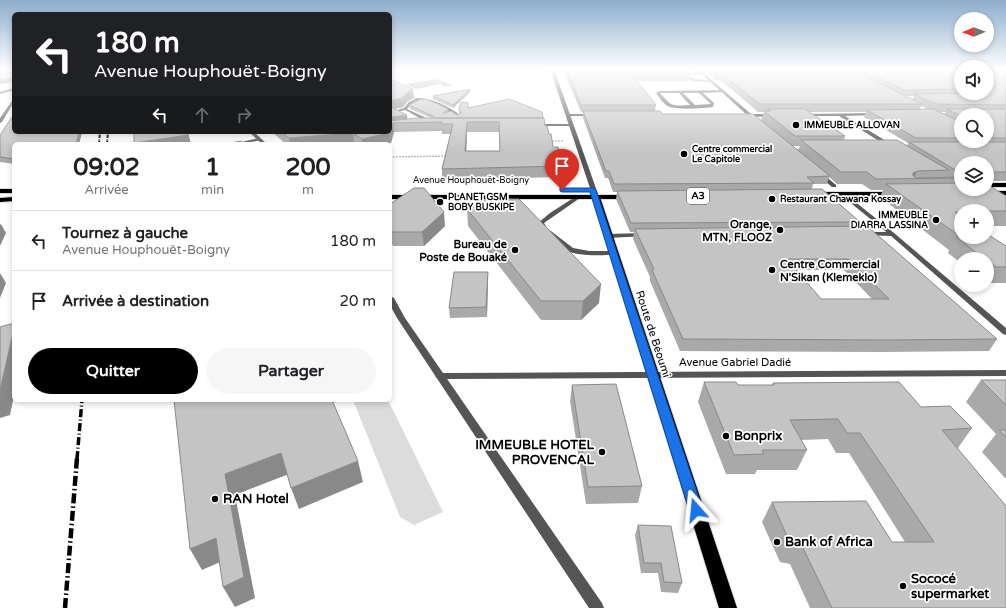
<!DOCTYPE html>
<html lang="fr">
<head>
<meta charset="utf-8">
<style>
	:root { --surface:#fff; --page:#f6f6f6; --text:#202124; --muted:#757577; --line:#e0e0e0; --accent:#000 }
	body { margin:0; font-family:"Varela Round",sans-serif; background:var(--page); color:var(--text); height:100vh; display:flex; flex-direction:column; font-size:15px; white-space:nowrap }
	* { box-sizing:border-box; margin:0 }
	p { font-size:13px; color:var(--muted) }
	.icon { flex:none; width:22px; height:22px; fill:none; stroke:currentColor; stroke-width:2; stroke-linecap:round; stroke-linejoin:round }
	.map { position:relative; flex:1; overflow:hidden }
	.details { position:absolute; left:12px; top:142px; width:380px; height:260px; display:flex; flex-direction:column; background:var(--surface); border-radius:6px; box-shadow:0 2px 6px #0003 }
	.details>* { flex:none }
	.top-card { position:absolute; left:12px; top:12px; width:380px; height:122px; border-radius:6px; box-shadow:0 2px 6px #0003; background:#202124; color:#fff; overflow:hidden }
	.needle { width:26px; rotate:269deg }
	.fabs { position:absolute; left:954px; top:12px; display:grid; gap:8px }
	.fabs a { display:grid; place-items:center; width:40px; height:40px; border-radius:50%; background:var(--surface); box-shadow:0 2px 6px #0003; font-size:20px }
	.pin { position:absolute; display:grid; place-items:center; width:34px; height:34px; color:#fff; margin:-41px -17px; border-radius:50% 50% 50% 0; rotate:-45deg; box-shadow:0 0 4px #0007 }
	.pin .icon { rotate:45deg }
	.me { position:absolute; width:44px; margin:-22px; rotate:342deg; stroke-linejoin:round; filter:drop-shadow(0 0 3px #0008) }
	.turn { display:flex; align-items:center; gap:14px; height:84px; padding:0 16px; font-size:18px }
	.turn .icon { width:52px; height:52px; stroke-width:2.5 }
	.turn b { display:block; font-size:28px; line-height:34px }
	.lanes { display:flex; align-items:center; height:38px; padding:0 16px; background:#0003; justify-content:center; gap:20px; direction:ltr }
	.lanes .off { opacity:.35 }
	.eta { display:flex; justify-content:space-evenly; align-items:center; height:68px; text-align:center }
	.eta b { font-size:24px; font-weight:700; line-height:28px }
	.cta { display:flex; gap:8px; margin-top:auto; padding:8px 16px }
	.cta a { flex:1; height:46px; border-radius:24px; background:var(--accent); color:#fff; font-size:16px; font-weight:700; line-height:46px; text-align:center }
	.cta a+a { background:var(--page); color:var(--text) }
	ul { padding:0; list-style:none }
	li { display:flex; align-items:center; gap:12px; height:60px; padding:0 16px; border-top:1px solid var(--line) }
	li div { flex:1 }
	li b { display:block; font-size:15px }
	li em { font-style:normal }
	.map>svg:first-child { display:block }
	.green { fill:#dcdcdc }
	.water { fill:#a3a3a3 }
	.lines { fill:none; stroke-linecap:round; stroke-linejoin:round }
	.primary-casing { stroke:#dbdbdb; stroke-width:2 }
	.trunk-casing { stroke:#dbdbdb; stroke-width:2 }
	.path { stroke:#777; stroke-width:1.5; stroke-dasharray:0.5 1; stroke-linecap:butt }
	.service { fill:#555; fill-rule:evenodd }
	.minor { fill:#555; fill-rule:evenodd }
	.tertiary { fill:#555; fill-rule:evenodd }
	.primary { fill:#000; fill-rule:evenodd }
	.trunk { fill:#000; fill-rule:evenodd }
	.rail-far2 { stroke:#000; stroke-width:2; stroke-dasharray:3.5 1 0.5 1; stroke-linecap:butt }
	.rail-far1 { stroke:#000; stroke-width:3.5; stroke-dasharray:8 2.5 1 2.5; stroke-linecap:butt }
	.rail { stroke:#000; stroke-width:4.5; stroke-dasharray:10 3 1.5 3; stroke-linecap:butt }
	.wall { fill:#a9a9a9; fill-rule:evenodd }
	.shaded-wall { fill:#898989 }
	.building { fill:#c4c4c4; stroke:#898989; fill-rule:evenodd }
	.route { fill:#1a73e8; stroke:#114b97 }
	.poi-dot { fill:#000; stroke:#fff; stroke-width:1.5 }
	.labels { text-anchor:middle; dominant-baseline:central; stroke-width:3.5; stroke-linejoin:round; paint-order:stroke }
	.far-poi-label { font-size:9px; font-weight:bold; fill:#000; stroke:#fff; text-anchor:start }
	.far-street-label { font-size:9px; fill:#000; stroke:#fff }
	.shield { fill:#fff; stroke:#4c4c4c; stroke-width:1 }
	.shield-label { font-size:10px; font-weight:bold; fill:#000 }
	.poi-label { font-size:11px; font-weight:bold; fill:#000; stroke:#fff; text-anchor:end }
	.street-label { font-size:11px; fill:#000; stroke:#fff }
	.near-poi-label { font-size:13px; font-weight:bold; fill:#000; stroke:#fff; text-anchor:start }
</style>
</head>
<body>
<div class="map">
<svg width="1006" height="608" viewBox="0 0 1006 608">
	<rect width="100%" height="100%" fill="#fff"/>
	<path class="green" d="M353 400H388L443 512 414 525 400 517Z"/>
	<path class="water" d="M436 79 453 85 445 87 440 84 416 89 405 84Z"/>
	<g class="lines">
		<defs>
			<path id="primary" d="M593 195H599L600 197 737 608H719L592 197Z"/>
			<path id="trunk" d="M987 183H1006V187H987Z
				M0 189H14V193H0Z
				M984 191H1006V195H984Z
				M810 192H895L899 194 895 196H810Z
				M390 195H629L633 197 629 199H390Z
				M14 197V201L0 202V198Z"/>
		</defs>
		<use href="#primary" class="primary-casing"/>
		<use href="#trunk" class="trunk-casing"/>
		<path class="path" d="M549 141H564
			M390 157 448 156"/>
		<path class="service" d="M673 69H676L675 71 681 74 702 72 701 74 684 75 694 79 713 81 711 82 693 81 673 73 671 71Z
			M724 90 725 92 703 93 714 103 713 107C704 108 673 111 666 105 662 102 659 97 656 93L659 91ZM660 93H679L690 105C672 106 672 107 660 93ZM683 93H699L711 104 695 105Z
			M417 98C432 98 449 106 461 116L457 117C443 108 422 91 407 109L433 121V123H429L405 110 390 114V112L404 108 409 102Z
			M259 138H261V140L241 144H232Z
			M578 195 580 196V198L544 223 547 228 573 248 589 251H613L615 252 616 253 615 254C606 256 576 256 568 251 558 246 544 232 538 223L550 213Z
			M866 232H892L895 234 892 236 864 235V233Z
			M645 233 648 235 647 236 607 238 604 236 607 234Z"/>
		<path class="minor" d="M696 69H699L751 114H773L775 115 773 116 751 117 743 116V114H746Z
			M14 98V102L2 122 0 123V118Z
			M877 113V114L875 115 845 116 891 144V146H887L839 116H805L803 115 805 114Z
			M568 114H593L595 115 593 116H566V114Z
			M534 124H571L573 125 571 126H536L534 125Z
			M819 174H823L836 185V187H832L819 176Z
			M843 192 894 233 1006 328V335L1003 334 890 235 841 195 840 194Z
			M1006 370V376L440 379 437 378 435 376 437 374 440 373Z"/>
		<path class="tertiary" d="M550 69H554L599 197 598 198H594L593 197Z
			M14 88V90L0 94V92Z
			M249 132H254L267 144H262Z
			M390 296 394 298 405 318 602 603 604 608H589L397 318 390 305Z"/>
		<use href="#primary" class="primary"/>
		<use href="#trunk" class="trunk"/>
		<path class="rail-far2" d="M99 144 100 132
			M107 144 108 132"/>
		<path class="rail-far1" d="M77 459 82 400"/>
		<path class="rail" d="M65 608 77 458"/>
	</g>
	<path class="wall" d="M563 69H671L670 71 678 70 677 69H696V71H682L689 74 688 81H637L656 105 655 111 662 114 761 120 764 112H758L722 81 715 80 702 69H961V93H987V69H1006V181H987V163H961V189L1006 196V226H987V211H961V237L1006 246V283H987V259H961V263L948 253 949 250 880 197 883 190H871L862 184H837L829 177 827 184H813L812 189 860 222 858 227 997 339 989 351 883 352 680 351 650 281V277L633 239 634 232H630L616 199 617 192H613L608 178H605L583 118V112H581ZM906 96H914L912 100ZM921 106 928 109H920ZM810 112H866L864 117 908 143 907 146 844 140 845 136ZM938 112H946L944 114ZM961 115H987V141H961ZM792 146H800L798 150ZM796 270H844L872 299H821Z
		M390 79 414 98 408 101 403 107 395 109 407 115V119L431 118 410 109 409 105 448 109V112L457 115 460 114 459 113V109L468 108 543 118 553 147 563 166V177L442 180V169L451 134H442V131L394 132 391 143 384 144H356L354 143 340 144H286L272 132H390ZM467 132H499L500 151H466Z
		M470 89V92L453 108 433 99V96Z
		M82 132 79 144H14V164L0 162V135Z
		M390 204 445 226 424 246H393L390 241Z
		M467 209 599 303 581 320H541L468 226Z
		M488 272 487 317 450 318 449 308Z
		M981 380H1006V478H1005L982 452 996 434 966 402Z
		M704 382 738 385H772L773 383 921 407 972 428 958 448 1006 608H810L790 564 780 562 762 522 772 502 892 542H905L849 453H836L828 439 801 440 807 450 797 470H757L755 474H726L698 402Z
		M572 385 642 486 638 503 586 504 570 401Z
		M638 525 682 583 678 593 661 592 658 573H641L635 535Z"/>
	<path class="shaded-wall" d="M663 69H671L670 72 663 74 662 75Z
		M14 78V82L0 84V80Z
		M413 89 414 98 408 101 403 107 390 110V101Z
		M470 89V92L453 108V105Z
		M407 115 408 123H393L394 132 391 143 384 144H362V139L390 126V117Z
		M467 122V132L466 161 465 151Z
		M79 132H82L79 144H76Z
		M188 132 191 144H134V143Z
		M353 133 354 143 340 144H290L289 138Z
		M917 171 914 178H910L913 173Z
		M444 212 445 226 424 246 422 232Z
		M1 224 6 233 0 246V225Z
		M488 272V282L487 317 486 307Z
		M0 273 6 283 0 298Z
		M601 284 599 303 581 320 583 301Z
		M14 329V396L10 415 0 418V390Z
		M281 453 289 474 235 495 255 598 235 607 223 587 225 474Z
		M358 461 363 482 299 509 291 488Z
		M216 538 227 559 202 570 190 549Z"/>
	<path class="building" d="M0 69H14V78L0 80Z
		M566 69H652L655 71 659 69H663L666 71 680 70 689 74 632 75 656 105H581Z
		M710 69H851L922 104H760L723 75 716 74Z
		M861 69H961V89L904 90Z
		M987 69H997L1006 72V105L936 104 914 94 987 93Z
		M390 79 413 89 407 93 402 98 390 101Z
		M470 89 453 105 433 96Z
		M425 99 438 104 448 109 443 113 451 111 457 115 462 113 459 109 461 102 468 103V108L509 99 542 112 543 118H434L433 116 409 105 419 100Z
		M390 107 407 115 390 117Z
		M768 109H805L845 136H795L764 111H771Z
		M933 109 961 122V138H916L867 110Z
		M947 109H1006V138H987V115H961V116Z
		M583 111H660L662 114H753L830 176 807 177 814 183 614 184 609 171H606Z
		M14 114V132H42L41 133 46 132H79L76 144H14V159L0 157V135Z
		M416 118H544L545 126H547L549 134H551L553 147H558L563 166 442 169 453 124H442V122L393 123 390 131V121ZM467 122H499L500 151H465Z
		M134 132H187L188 135 134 143Z
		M281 132H390L389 133 362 139 353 133 289 138Z
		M801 140H897L949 170 917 171 913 173V176L917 178 961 177V178L876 179 867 172H841Z
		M241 141 243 144H225Z
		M909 142H1006V172H987V163H961V173H960Z
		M961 183V189H987V184L1006 196V211H961V212H955L961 216V237H987V234L1006 246V267H996L987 260V259H985L956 237H961L886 184Z
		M414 188H424L444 212 422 232H391L390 230V204Z
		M822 189 860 222 631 223 617 191Z
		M486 199H519L601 284 583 301H541L467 209Z
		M867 226 997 339 889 340 683 339 652 270 654 269 635 229ZM787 259H849L889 299H821Z
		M454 272H488L486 307 449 308Z
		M14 323V329L0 390V327Z
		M981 380H1006V405Z
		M704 382H736L738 385H774L773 383 899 382 921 407 950 406 972 428 942 430 1006 506V608H832L801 544 790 543 772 502 866 501 892 542H934L860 433H847L838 419 790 420 807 450H762L764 454 734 455Z
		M616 384 642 486 588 487 572 385Z
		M174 400H332L358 461 291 488 281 453 225 474 244 577 223 587 216 538 190 549Z
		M999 430H1006V437Z
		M638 525 671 526 682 583 664 582 661 563H644Z"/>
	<linearGradient id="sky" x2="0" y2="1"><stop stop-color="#8cadcc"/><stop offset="0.45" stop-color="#fff"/><stop offset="1" stop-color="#fff" stop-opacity="0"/></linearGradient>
	<rect width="1006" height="154" fill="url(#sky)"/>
	<path class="route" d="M560 188H593L596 190 703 510 701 514 696 516 691 514 689 510 590 192H562L560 191Z"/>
	<g class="poi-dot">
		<circle cx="796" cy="125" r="4"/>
		<circle cx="684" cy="154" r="4"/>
		<circle cx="772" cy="199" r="4"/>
		<circle cx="440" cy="202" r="4"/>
		<circle cx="936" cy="220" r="4"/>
		<circle cx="780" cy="230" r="4"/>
		<circle cx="515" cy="250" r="4"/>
		<circle cx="772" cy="270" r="4"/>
		<circle cx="726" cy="436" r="4"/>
		<circle cx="602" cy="452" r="4"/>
		<circle cx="215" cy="499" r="4"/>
		<circle cx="777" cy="542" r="4"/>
		<circle cx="903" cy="586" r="4"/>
	</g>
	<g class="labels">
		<g class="far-poi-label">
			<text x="804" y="125">IMMEUBLE ALLOVAN</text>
			<text x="692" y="149">Centre commercial<tspan x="692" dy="10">Le Capitole</tspan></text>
			<text x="448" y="197">PLANET GSM<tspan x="448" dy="10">BOBY BUSKIPE</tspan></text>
			<text x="780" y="199">Restaurant Chawana Kossay</text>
			<text x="928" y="215" text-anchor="end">IMMEUBLE<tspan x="928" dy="10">DIARRA LASSINA</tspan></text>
		</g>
		<g class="far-street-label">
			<text x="471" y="180">Avenue Houphouët-Boigny</text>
		</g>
		<rect class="shield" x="687" y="188" width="22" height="16" rx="3"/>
		<g class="shield-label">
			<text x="698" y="196">A3</text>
		</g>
		<g class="poi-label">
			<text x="772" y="224">Orange,<tspan x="772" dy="13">MTN, FLOOZ</tspan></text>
			<text x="507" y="244">Bureau de<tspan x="507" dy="13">Poste de Bouaké</tspan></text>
			<text x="780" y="264" text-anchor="start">Centre Commercial<tspan x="780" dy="13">N'Sikan (Klemeklo)</tspan></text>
		</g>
		<g class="street-label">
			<text transform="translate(653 334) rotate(72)">Route de Béoumi</text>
			<text x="735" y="362">Avenue Gabriel Dadié</text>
		</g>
		<g class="near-poi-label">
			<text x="734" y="436">Bonprix</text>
			<text x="594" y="445" text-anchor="end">IMMEUBLE HOTEL<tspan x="594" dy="15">PROVENCAL</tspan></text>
			<text x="223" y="499">RAN Hotel</text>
			<text x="785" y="542">Bank of Africa</text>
			<text x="911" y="579">Sococé<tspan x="911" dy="15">supermarket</tspan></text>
		</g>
	</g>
</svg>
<div class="fabs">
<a><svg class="needle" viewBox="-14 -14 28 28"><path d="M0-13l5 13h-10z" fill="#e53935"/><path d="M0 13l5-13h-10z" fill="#757577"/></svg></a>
<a><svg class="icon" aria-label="sound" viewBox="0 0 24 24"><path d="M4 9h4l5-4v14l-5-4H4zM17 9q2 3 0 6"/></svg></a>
<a><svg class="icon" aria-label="search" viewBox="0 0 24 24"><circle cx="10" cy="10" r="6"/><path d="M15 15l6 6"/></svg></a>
<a><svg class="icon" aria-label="layers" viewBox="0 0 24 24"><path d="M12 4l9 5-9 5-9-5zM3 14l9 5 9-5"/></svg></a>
<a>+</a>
<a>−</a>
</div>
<div class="pin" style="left:562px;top:190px;background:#d93025"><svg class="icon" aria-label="arrive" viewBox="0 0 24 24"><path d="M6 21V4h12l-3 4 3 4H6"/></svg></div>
<svg class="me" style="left:696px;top:510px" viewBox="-20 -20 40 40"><path d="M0-17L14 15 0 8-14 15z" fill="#1a73e8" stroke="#fff" stroke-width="4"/></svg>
<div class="top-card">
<div class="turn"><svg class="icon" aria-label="left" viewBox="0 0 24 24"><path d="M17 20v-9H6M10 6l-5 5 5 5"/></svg><div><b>180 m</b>Avenue Houphouët-Boigny</div></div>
<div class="lanes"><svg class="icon" aria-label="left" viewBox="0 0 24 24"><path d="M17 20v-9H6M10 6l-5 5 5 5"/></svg><svg class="icon off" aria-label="ahead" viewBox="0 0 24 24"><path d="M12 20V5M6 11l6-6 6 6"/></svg><svg class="icon off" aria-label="right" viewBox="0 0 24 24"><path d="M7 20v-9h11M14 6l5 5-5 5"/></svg></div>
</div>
<section class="details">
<div class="eta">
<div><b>09:02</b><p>Arrivée</p></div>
<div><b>1</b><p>min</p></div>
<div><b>200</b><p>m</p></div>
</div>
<ul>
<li><svg class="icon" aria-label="left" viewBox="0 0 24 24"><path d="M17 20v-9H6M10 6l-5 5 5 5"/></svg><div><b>Tournez à gauche</b><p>Avenue Houphouët-Boigny</p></div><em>180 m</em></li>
<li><svg class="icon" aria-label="arrive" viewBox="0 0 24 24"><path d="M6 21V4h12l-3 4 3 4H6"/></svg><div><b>Arrivée à destination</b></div><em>20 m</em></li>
</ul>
<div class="cta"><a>Quitter</a><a>Partager</a></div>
</section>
</div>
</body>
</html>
